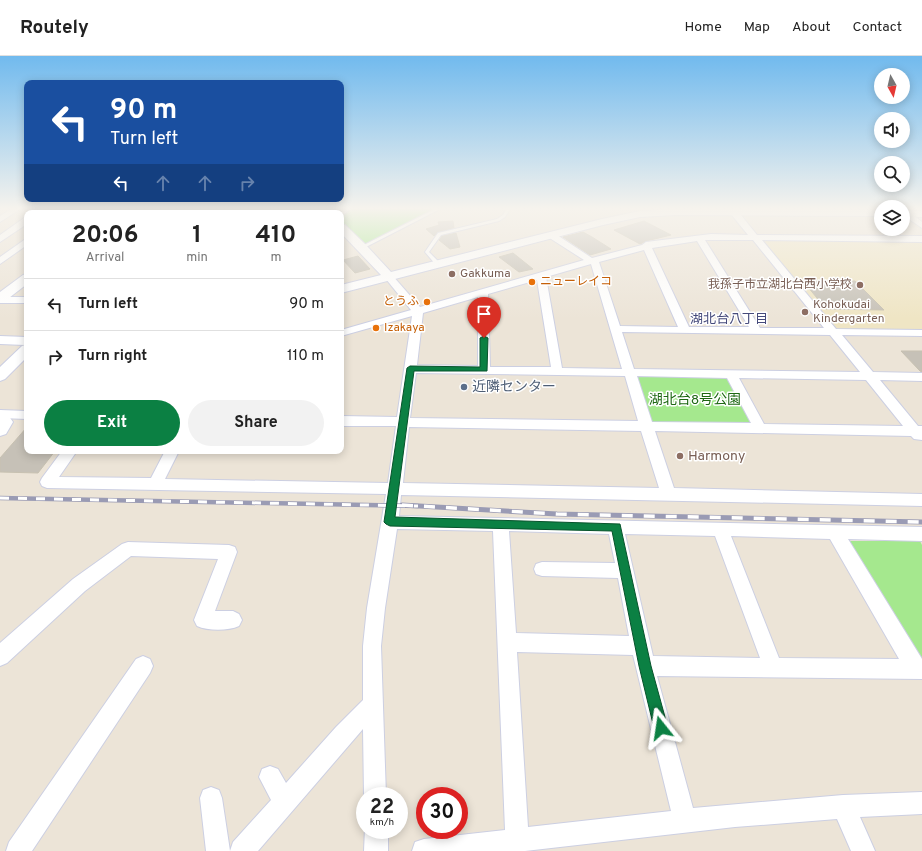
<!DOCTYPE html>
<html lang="en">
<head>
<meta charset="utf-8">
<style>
	:root { --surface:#fff; --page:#f2f2f2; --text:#222; --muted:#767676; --line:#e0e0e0; --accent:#0b8043 }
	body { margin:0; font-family:Overpass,"Noto Sans JP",sans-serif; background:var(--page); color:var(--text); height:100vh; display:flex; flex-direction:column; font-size:15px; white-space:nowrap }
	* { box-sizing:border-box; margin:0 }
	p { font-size:13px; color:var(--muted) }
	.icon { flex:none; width:22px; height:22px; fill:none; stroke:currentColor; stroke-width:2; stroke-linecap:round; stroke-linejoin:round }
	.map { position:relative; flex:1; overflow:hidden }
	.drawer { position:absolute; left:24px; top:154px; width:320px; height:244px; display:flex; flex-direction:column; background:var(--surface); border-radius:8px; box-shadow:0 2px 10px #0003 }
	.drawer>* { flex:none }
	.banner { position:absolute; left:24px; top:24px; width:320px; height:122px; border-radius:8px; box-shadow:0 2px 10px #0003; background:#1a4fa0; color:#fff; overflow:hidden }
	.needle { width:26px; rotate:172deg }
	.controls { position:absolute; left:874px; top:12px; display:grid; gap:8px }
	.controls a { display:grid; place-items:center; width:36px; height:36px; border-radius:50%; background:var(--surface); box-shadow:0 2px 10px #0003; font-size:20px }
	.speed { position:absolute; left:356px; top:731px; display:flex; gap:8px; font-size:20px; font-weight:700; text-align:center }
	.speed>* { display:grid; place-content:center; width:52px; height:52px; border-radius:50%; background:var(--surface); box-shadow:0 2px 10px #0003; line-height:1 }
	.speed small { font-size:10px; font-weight:400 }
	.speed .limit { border:6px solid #d22; background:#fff; color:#111 }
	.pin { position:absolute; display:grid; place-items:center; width:34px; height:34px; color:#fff; margin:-41px -17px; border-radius:50% 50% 50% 0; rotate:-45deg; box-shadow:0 0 4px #0007 }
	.pin .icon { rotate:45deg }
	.me { position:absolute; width:44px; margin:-22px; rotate:345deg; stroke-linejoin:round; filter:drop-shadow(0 0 3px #0008) }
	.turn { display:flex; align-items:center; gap:14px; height:84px; padding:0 20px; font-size:18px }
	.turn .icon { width:52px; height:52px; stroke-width:2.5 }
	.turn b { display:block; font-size:28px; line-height:34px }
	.lanes { display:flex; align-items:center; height:38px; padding:0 20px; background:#0003; justify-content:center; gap:20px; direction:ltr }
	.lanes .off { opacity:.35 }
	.eta { display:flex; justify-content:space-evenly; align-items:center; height:68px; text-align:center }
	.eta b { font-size:24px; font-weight:700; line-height:28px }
	.cta { display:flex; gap:8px; margin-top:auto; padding:8px 20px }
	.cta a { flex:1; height:46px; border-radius:24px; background:var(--accent); color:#fff; font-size:16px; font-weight:700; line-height:46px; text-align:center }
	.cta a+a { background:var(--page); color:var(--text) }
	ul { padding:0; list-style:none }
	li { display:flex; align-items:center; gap:12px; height:52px; padding:0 20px; border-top:1px solid var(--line) }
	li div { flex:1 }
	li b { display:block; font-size:15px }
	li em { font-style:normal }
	header { display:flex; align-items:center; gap:24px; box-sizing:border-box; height:56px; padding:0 20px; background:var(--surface); border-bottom:1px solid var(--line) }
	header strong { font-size:19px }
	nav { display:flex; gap:22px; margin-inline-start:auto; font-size:14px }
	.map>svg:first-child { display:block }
	.education { fill:#efe5c4 }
	.green { fill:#a5e88e }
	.building { fill:#c6c1b7; stroke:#c7c1b1 }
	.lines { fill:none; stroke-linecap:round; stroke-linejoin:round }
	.service-casing { stroke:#cccfe2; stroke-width:2 }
	.minor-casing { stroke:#cccfe2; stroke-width:2 }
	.tertiary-casing { stroke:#cccfe2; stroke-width:2 }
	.service { fill:#fff; fill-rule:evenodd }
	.minor { fill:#fff; fill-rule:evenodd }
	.tertiary { fill:#fff; fill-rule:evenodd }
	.rail-far1-casing { stroke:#9a9bb4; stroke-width:4.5 }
	.rail-casing { stroke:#9a9bb4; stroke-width:5 }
	.rail-far1 { stroke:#fff; stroke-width:3; stroke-dasharray:9; stroke-linecap:butt }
	.rail { stroke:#fff; stroke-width:3.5; stroke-dasharray:11; stroke-linecap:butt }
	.route { fill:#0b8043; stroke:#07532c }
	.education-dot { fill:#8d6e63; stroke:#fff; stroke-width:1.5 }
	.food-dot { fill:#e8710a; stroke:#fff; stroke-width:1.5 }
	.service-dot { fill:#5c6f8a; stroke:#fff; stroke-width:1.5 }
	.labels { text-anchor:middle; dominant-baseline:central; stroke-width:3; stroke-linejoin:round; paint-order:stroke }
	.far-education-label { font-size:12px; fill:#785e54; stroke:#fff; text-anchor:start }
	.far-food-label { font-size:12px; fill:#c56008; stroke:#fff; text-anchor:start }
	.far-neighbourhood-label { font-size:13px; fill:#454a7b; stroke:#fff }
	.service-label { font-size:14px; fill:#4e5e75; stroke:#fff; text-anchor:start }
	.park-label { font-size:14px; fill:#1e6813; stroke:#fff }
	.education-label { font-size:14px; fill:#785e54; stroke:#fff; text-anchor:start }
</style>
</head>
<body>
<header>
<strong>Routely</strong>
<nav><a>Home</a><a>Map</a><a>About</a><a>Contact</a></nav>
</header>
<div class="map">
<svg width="922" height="795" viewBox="0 0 922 795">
	<rect width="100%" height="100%" fill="#ece4d7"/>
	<path class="education" d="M759 183 922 185V274L835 273Z"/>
	<path class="green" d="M346 152H440L362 191 341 171V157H339Z
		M630 316 731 318 760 372 647 370Z
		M845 485H920L922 489V606Z"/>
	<path class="building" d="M453 165 454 172 438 176 434 180 426 173 439 169 438 166Z
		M644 165 671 179 646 185 640 188 614 174Z
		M583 176 592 181 611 193 590 199 563 181Z
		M456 177 460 191 450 193 439 184 442 180Z
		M513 197 533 213 519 216 499 201Z
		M358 200 370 213 355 217 343 204Z
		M803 225H855L884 254 826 253Z
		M901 295H922V316L920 315Z
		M27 371V395H55L38 417 0 416V402Z"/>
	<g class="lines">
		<defs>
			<path id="service" d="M437 152H442L364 192 360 191Z
				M507 152H511L505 161 499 165 441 179 429 196 440 207V209H436L425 196 438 177 497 163 503 159Z"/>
			<path id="minor" d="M13 152H22L0 166V160Z
				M40 152H49L43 157H34Z
				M67 152H76L70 157H61Z
				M211 152H220L213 157H204Z
				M285 152H294L287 157H278Z
				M731 154H737L757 179 922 180V186L762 184 836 273 922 274V280L842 279 873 316 922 317V325L880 324 918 370H922V384L914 383 911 380 655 375 674 432 922 438V450L401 439 399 460 922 471V485L848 483 922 603V623L657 620 693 752 843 739 922 736V758L860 761 875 795H851L837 763 735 771 525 795H412L415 786 424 783 505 774 493 475 397 473 385 552 381 590 386 740H365V743L364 740 363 673 258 795H206L200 742 203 734 211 731 219 734 222 742 230 795 233 786 271 744 259 721 262 713 270 710 278 713 286 727 336 671 363 644V590L367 552 386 438 47 432 42 430 40 426 42 422 62 395H77L59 421 151 422 165 395H179L165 423 388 427 396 370H341V360L397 361 412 260 341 280V274L411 254 386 223 384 221 386 219H392L420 251 584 204 548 181 547 179 548 177H554L592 202 642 189 646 186 711 178 748 179 731 158ZM705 184H753L824 272H760ZM697 185 749 271H689L652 192ZM644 194 678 271 620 270 599 206ZM591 208 622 313 562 312 546 221ZM537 224 551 311H490L488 238ZM478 241V310L417 309 423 257ZM622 276 830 279 860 316 634 313ZM416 317 625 320 638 365 410 362ZM637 320 727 322 751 367 652 366ZM739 322 866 324 903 370 764 368ZM409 371 641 375 659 432 403 427ZM509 475 609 478 615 507 542 506 536 508 534 513 536 518 542 520 618 522 629 580 516 577ZM625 478 715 480 760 602 653 600ZM731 480 830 483 899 603 779 602ZM517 596 633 599 671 755 528 771Z
				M903 155H908L922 166V172L903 159Z
				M24 162H27V168L0 186V179Z
				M27 182V189L0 208V201Z
				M0 241H27V247H0Z
				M0 354 27 355V363L0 362Z
				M128 486 229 489 235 491 237 496 215 555H233L239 558 242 564 239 570C228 575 208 575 197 570L194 564 218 503 131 500 85 535 7 607 0 610V587L73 523 122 488Z
				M143 600 150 603 153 610 150 617 32 795H6L9 786 136 603Z
				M365 772V774H388V795H364Z"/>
			<path id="tertiary" d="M115 152H126L121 157H109Z
				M220 152H244L263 155 264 157H239L221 154Z
				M340 152H351L343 159 341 160V157H334Z
				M675 153 881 154V160L675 159 640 161 603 169 341 237V229L381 219 341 177V168L345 169 365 188 391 216 602 163 640 155Z
				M903 154 922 155V161L903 160Z
				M27 218V228L5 245 0 246V236L23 219Z
				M0 280 27 281V301L5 323 0 325V311L22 290 25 289 0 288Z
				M0 354 6 356 13 366 6 378 0 380Z"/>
		</defs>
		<use href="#service" class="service-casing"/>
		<use href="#minor" class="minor-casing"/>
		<use href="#tertiary" class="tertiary-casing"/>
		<use href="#service" class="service"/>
		<use href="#minor" class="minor"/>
		<use href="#tertiary" class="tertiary"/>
		<defs>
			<path id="rail-far1" d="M0 442 418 450"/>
			<path id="rail" d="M402 449 557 458 922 466"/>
		</defs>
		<use href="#rail-far1" class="rail-far1-casing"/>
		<use href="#rail" class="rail-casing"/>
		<use href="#rail-far1" class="rail-far1"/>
		<use href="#rail" class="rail"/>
	</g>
	<linearGradient id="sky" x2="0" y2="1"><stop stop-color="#71baee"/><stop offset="0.58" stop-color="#f6f3ed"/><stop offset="1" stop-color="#f6f3ed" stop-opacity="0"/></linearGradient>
	<rect width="922" height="263" fill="url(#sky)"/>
	<path class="route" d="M484 280 488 282 487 315H414L395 461 620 468 651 610 668 672 666 676 661 678 656 676 654 672 639 610 612 475 390 470 386 468 384 466 407 312 410 310 480 311V282Z"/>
	<g class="education-dot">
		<circle cx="452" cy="218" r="4"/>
		<circle cx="860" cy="229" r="4"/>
		<circle cx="805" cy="256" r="4"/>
		<circle cx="680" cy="400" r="4"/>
	</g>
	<g class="food-dot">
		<circle cx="532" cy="226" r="4"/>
		<circle cx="427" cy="246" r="4"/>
		<circle cx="376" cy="272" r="4"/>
	</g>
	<circle class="service-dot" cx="464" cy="331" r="4"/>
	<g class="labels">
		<g class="far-education-label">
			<text x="460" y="218">Gakkuma</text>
			<text x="852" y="229" text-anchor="end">我孫子市立湖北台西小学校</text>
			<text x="813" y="249">Kohokudai<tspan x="813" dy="14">Kindergarten</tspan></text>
		</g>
		<g class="far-food-label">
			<text x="540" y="226">ニューレイコ</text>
			<text x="419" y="246" text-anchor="end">とうふ</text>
			<text x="384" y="272">Izakaya</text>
		</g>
		<g class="far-neighbourhood-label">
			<text x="729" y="264">湖北台八丁目</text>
		</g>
		<g class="service-label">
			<text x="472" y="331">近隣センター</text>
		</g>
		<g class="park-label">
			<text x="695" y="344">湖北台8号公園</text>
		</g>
		<g class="education-label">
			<text x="688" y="400">Harmony</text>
		</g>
	</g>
</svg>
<div class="controls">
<a><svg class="needle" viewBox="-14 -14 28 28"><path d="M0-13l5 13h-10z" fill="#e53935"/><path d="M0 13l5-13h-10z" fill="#767676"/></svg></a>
<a><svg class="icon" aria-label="sound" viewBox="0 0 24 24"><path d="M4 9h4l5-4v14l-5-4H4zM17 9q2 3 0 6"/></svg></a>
<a><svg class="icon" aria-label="search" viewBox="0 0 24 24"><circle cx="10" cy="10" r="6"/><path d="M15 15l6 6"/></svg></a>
<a><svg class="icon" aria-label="layers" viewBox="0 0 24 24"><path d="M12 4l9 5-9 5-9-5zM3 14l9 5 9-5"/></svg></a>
</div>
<div class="speed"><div>22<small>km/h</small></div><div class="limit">30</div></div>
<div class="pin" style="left:484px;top:282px;background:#d93025"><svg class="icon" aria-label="arrive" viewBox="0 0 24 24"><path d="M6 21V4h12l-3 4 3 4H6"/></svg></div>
<svg class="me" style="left:661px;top:672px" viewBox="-20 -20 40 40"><path d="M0-17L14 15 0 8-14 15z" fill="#0b8043" stroke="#fff" stroke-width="4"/></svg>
<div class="banner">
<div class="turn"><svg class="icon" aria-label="left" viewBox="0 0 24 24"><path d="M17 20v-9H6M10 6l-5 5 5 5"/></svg><div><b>90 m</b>Turn left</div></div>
<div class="lanes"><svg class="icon" aria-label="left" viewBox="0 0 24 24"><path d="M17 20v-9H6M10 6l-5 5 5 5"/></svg><svg class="icon off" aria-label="ahead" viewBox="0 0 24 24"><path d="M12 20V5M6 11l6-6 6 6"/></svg><svg class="icon off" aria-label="ahead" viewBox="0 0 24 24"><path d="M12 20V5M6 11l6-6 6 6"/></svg><svg class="icon off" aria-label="right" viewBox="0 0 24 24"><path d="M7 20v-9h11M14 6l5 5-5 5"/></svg></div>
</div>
<section class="drawer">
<div class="eta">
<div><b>20:06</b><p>Arrival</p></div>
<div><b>1</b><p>min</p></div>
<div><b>410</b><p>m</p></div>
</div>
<ul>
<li><svg class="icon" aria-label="left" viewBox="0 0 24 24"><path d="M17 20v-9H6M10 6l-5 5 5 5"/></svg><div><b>Turn left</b></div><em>90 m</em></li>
<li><svg class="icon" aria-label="right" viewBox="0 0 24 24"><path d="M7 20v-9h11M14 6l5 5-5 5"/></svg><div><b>Turn right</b></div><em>110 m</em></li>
</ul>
<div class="cta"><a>Exit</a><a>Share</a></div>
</section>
</div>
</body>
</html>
